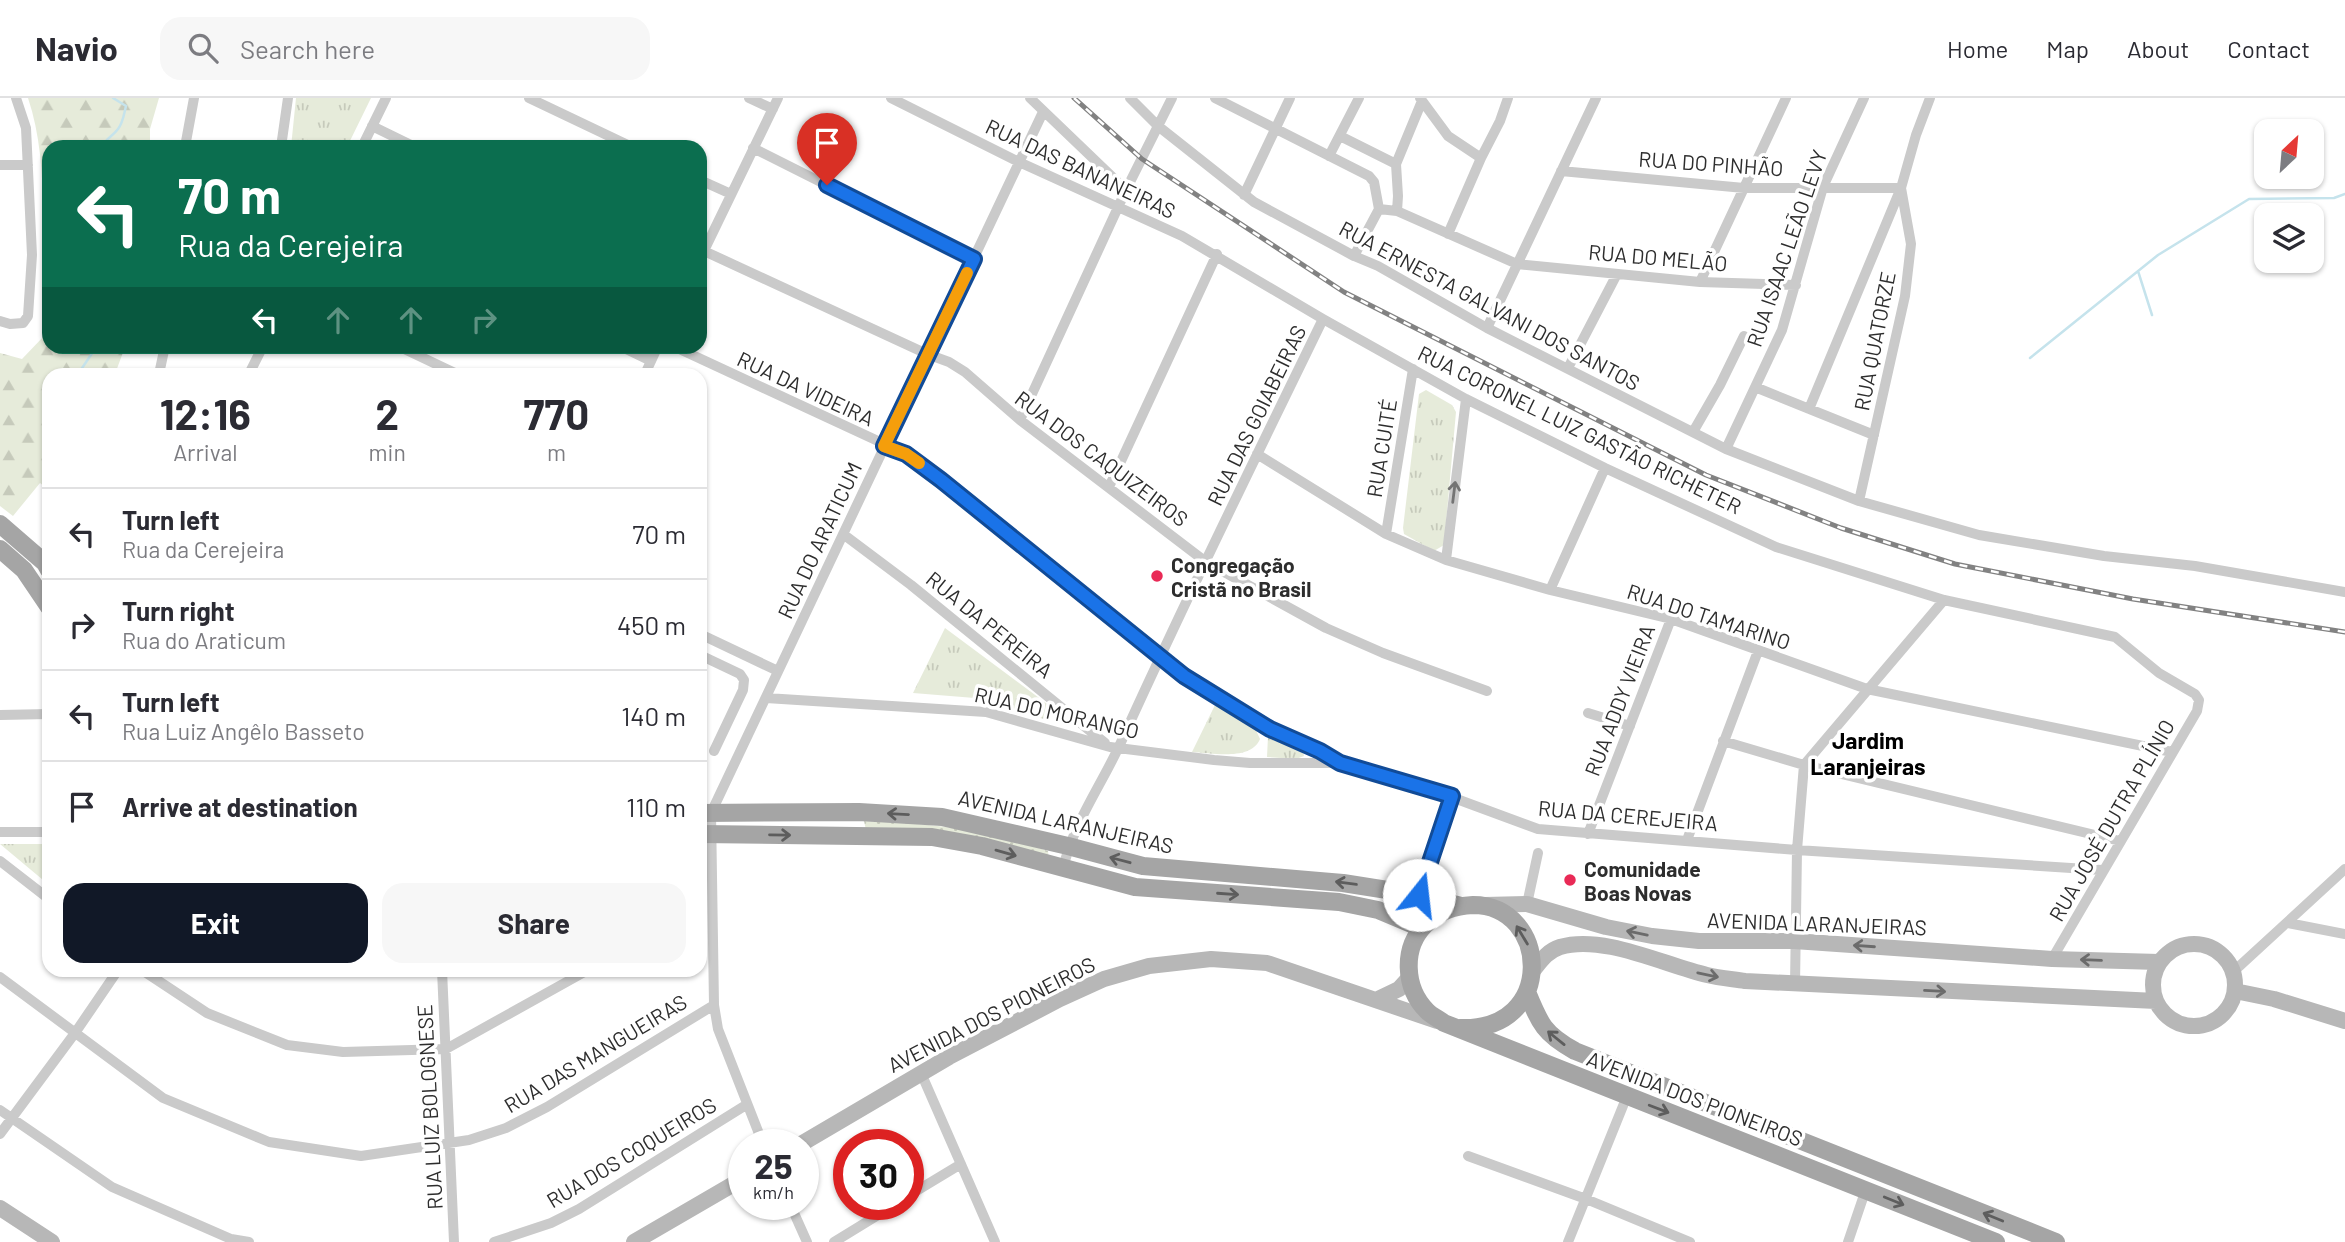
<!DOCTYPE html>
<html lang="en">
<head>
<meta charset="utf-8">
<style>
	:root { --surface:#fff; --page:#f7f7f7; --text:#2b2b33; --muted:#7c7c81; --line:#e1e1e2; --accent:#111827 }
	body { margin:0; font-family:Barlow,sans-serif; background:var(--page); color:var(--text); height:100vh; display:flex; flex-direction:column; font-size:26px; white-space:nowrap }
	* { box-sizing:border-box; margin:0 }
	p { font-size:23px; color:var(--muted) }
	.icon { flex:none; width:38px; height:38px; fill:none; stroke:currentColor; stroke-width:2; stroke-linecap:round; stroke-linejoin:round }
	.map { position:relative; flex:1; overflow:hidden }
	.drawer { position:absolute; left:42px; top:270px; width:665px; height:609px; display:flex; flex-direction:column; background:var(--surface); border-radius:21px; box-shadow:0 2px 5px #0004 }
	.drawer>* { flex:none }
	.top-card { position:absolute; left:42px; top:42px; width:665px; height:214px; border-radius:21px; box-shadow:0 2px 5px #0004; background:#0b6e4f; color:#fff; overflow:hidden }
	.needle { width:46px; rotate:26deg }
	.tools { position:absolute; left:2254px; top:21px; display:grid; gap:14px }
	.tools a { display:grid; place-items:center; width:70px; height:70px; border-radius:14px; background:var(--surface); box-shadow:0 2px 5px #0004; font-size:35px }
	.speed { position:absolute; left:728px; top:1031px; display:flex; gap:14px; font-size:35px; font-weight:700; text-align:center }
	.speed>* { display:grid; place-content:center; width:91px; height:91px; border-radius:50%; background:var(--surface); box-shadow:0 2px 5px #0004; line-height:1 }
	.speed small { font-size:18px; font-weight:400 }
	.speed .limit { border:10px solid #d22; background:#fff; color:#111 }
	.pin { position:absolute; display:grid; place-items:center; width:60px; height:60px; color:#fff; margin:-72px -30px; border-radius:50% 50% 50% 0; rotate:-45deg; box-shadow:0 0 7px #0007 }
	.pin .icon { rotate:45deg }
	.me { position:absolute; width:77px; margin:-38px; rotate:16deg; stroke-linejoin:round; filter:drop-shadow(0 0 5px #0008) }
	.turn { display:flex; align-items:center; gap:24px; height:147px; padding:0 21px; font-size:32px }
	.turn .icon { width:91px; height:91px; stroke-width:2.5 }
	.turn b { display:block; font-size:49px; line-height:60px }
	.lanes { display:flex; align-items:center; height:66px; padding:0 21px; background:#0003; justify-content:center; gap:35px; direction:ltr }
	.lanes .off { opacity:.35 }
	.eta { display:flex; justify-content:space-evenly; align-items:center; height:119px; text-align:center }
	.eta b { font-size:42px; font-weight:700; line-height:49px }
	.cta { display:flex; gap:14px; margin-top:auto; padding:14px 21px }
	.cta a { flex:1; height:80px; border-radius:21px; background:var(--accent); color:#fff; font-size:28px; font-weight:700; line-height:80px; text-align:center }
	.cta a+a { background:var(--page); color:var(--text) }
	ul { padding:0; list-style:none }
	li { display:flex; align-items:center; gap:21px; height:91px; padding:0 21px; border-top:2px solid var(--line) }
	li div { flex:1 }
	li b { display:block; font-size:26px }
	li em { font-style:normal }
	header { display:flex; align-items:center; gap:42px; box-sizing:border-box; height:98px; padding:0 35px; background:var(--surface); border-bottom:2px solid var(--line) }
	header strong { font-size:33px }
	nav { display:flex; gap:38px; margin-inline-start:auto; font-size:24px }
	.search { width:490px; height:63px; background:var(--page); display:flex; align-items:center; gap:18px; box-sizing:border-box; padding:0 24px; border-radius:21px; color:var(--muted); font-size:26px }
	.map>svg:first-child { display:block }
	.grass { fill:url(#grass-dots) }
	.forest { fill:url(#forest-firs) }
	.park { fill:url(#park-tufts) }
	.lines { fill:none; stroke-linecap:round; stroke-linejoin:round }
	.stream { stroke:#c5e3ec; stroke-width:2.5 }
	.street { stroke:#cacaca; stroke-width:10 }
	.secondary { stroke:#b7b7b7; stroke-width:16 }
	.primary { stroke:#a5a5a5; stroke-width:18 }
	.rail-casing { stroke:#828282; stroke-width:5 }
	.rail { stroke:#fff; stroke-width:2.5; stroke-dasharray:8; stroke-linecap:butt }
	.oneway { stroke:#747474 }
	.oneway2 { stroke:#5d5d5d }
	.oneway3 { stroke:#6b6b6b }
	.route-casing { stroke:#114b97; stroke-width:18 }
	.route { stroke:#1a73e8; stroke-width:12 }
	.slow { stroke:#f59e0b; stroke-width:12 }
	.poi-dot { fill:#e92a56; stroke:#fff; stroke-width:2.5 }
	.labels { text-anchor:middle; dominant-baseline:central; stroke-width:7; stroke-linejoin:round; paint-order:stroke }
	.street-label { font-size:21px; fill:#2d2d2d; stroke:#fff }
	.poi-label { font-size:21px; font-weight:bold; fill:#2d2d2d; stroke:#fff; text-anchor:start }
	.neighbourhood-label { font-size:23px; font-weight:bold; fill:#000; stroke:#fff }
</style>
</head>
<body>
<header>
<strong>Navio</strong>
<div class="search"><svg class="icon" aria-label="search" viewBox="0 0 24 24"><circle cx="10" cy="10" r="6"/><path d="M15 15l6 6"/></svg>Search here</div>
<nav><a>Home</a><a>Map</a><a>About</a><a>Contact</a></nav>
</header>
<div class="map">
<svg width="2345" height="1144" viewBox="0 0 2345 1144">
	<defs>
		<pattern id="grass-dots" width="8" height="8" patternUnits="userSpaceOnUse" patternTransform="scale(1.75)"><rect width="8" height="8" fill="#e6ebda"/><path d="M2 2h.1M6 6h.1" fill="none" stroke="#c6cabb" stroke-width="1.8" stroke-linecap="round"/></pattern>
		<pattern id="forest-firs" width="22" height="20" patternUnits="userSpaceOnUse" patternTransform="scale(1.75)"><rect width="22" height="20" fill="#e6ebda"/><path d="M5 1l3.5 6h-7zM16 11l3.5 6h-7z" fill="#c6cabb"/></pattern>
		<pattern id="park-tufts" width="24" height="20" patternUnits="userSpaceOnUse" patternTransform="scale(1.75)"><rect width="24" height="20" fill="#e6ebda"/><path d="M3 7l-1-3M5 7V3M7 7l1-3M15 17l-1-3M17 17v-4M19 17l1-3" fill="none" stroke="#c6cabb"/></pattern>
	</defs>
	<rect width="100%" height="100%" fill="#fff"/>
	<path class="grass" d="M864 723C929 725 986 731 1048 753L1049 762 866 732Z"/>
	<path class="forest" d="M28 0H159L150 31V49H49V201C41 170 44 146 43 114 43 77 40 35 28 0Z
		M49 230V248L125 249 115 276H49V392L40 385 13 418 0 408V255L22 261 44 238Z"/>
	<path class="park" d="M296 0H371L347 49H291Z
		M1426 292 1452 307 1456 314 1444 447 1434 453 1404 436 1403 430 1419 296Z
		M945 530 1054 611 1055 615 1050 622 1040 620 987 601 913 595Z
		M1215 607 1255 630 1260 641C1251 663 1213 655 1192 654Z
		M1268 638 1302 650 1304 658 1296 661 1267 659Z
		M0 746H49V787Z"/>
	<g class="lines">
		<path class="stream" d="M102 49C106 40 112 39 118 31 123 25 124 16 126 8L113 0
			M2138 173 2152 217
			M2030 260 2158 157 2249 101 2334 100 2345 96
			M78 276 97 248"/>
		<path class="street" d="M529 0 632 49
			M749 0 773 11
			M891 0 1019 64 1182 138 1323 221 1466 301 1605 370 1776 449 1944 502 2115 539 2159 575 2195 596 2199 602 2197 613 2052 861
			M1030 0 1126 92
			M1130 0 1158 28 1254 104 1354 158 1378 168 1487 230 1726 351 1859 403 1979 437 2104 458 2195 468 2345 494
			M1215 0 1369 78 1374 84 1379 111 1397 113 1517 166 1700 184 1796 187
			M1420 0 1448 38 1481 60
			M372 28 415 49
			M1340 38 1396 66 1398 98 1397 113
			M185 49 194 0
			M281 49 288 0
			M362 49 386 0
			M753 50 974 161
			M1329 58 1359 0
			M1396 66 1422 3
			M0 67H28
			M1561 73 1744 90H1901L1911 146 1905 198 1859 403
			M700 82 731 96
			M1244 97 1290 0
			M1448 136 1481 60 1500 23 1508 0
			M704 153 927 256 949 264 965 274 1020 322 1206 464 1326 530 1383 555 1487 593
			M1354 158 1379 111
			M700 161 778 0
			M1700 184 1786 0
			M0 223 10 226 23 225 28 218 32 157 26 30 16 0
			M1487 230 1596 0
			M398 248 457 276
			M620 248 651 263
			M673 248 906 356 1184 578 1270 631 1320 653 1340 665 1435 693 1538 731 1797 752 2102 772
			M1568 270 1617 176
			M159 276 165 248
			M249 276 263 248
			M645 276 658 248
			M1755 289 1874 337
			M1809 311 1901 90 1916 37 1930 0
			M1020 322 1126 92 1172 0
			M1693 334 1720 287 1744 238
			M1726 351 1782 232 1823 89 1864 0
			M1257 356 1386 436 1446 462 1550 492 1671 521 1867 591 2172 654
			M1109 389 1217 156
			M843 436 911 487 1105 645
			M1386 436 1413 271
			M1446 462 1466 301
			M1550 492 1605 370
			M700 536 778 573
			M700 557 740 576 744 582 743 592 714 653
			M766 600 986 614 1110 649 1214 662 1250 665H1338
			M1588 615 1630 628
			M0 617 49 616
			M1723 643 1804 667 2120 743
			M0 734H49
			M1588 736 1671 521
			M1687 742 1758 553
			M0 763 49 801
			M1063 771C1073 725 1103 685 1122 642 1186 500 1255 361 1323 221
			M1419 797 1452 698
			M1527 806 1538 755
			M2288 825 2345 836
			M142 872 207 915 287 947 343 954 446 951 588 872
			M442 872 454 1144
			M2233 874 2345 771
			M0 879 163 1000 269 1044 361 1058 469 1042 506 1030 547 1009 714 907
			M1795 887 1797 752 1804 667 1944 502
			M921 975 995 1144
			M0 1012 112 1089 231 1141 249 1144
			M0 1036 75 935 118 872
			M763 1046 718 931 714 907 711 715 1043 14
			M1468 1058 1586 1101 1690 1144
			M908 1098 961 1066
			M790 1106 807 1144
			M494 1144 551 1125 579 1111 746 1007
			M834 1144 896 1106
			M1568 1144 1627 998
			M1848 1144 1866 1091"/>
		<path class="secondary" d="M1484 807 1527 806 1606 829 1652 838 1699 843H1794L2052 861 2159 864
			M2153 887a41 41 0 1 1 82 0a41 41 0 1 1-82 0Z
			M1532 874C1540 864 1547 853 1560 849 1603 836 1664 867 1707 877 1719 880 1732 881 1745 883L2156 903
			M2235 893 2274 901 2345 923
			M1376 902 1399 891 1409 880
			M801 1046 949 959 1060 901 1104 881 1149 868 1211 861 1267 865 1437 923
			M0 1110 52 1144
			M634 1144 744 1080"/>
		<path class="primary" d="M0 426 45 465 49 472
			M0 451 24 472 49 509
			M700 715 859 714 942 719 1068 748 1143 768 1343 785 1419 797 1461 808
			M700 736 932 739 982 748 1135 789 1339 804 1378 812 1421 830
			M1527 894C1540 926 1544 936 1575 953L2056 1144
			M1460 930C1557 934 1550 807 1473 807 1454 808 1439 813 1425 827 1402 850 1404 890 1427 913 1432 918 1439 921 1444 925L1996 1144"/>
		<defs>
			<path id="rail" d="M1074 0 1142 61 1344 194 1706 377 1841 430 1955 466 2133 501 2345 534"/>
		</defs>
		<use href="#rail" class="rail-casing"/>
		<use href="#rail" class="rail"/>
	</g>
	<defs><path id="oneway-shaft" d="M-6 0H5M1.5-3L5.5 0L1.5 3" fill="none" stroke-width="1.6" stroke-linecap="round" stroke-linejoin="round" transform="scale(1.75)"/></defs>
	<use class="oneway" href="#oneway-shaft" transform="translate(1454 394) rotate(-83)"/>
	<g class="oneway2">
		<use href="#oneway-shaft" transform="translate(898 716) rotate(-177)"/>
		<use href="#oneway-shaft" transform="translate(780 737) rotate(1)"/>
		<use href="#oneway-shaft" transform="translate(1006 755) rotate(16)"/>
		<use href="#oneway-shaft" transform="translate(1120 762) rotate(-165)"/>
		<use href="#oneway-shaft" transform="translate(1346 785) rotate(-172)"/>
		<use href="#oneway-shaft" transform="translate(1228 796) rotate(4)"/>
		<use href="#oneway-shaft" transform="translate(1522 837) rotate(-121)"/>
		<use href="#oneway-shaft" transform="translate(1556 940) rotate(-141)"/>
		<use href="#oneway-shaft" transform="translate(1659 1011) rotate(21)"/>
		<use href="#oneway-shaft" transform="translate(1894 1103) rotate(22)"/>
		<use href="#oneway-shaft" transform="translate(1993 1119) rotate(-158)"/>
	</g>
	<g class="oneway3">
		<use href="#oneway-shaft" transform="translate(1637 835) rotate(-168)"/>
		<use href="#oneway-shaft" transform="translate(1864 848) rotate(-176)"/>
		<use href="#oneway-shaft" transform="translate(2091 862) rotate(-178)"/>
		<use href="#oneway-shaft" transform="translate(1708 877) rotate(12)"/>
		<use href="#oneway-shaft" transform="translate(1935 893) rotate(3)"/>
	</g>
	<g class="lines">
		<defs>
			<path id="route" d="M827 87 974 161 884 348 906 356 941 382 1184 578 1270 631 1320 653 1340 665 1452 698 1419 797"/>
		</defs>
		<use href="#route" class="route-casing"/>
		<use href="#route" class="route"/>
		<path class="slow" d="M919 365 906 356 884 348 967 175"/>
	</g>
	<g class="poi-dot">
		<circle cx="1157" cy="478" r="7"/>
		<circle cx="1570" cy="782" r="7"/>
	</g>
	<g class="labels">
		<g class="street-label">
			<text transform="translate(1711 65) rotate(4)">RUA DO PINHÃO</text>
			<text transform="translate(1081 70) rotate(25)">RUA DAS BANANEIRAS</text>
			<text transform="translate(1786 150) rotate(-71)">RUA ISAAC LEÃO LEVY</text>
			<text transform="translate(1658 159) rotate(5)">RUA DO MELÃO</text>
			<text transform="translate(1490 207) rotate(28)">RUA ERNESTA GALVANI DOS SANTOS</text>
			<text transform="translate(1874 243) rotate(-79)">RUA QUATORZE</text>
			<text transform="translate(806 290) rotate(25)">RUA DA VIDEIRA</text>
			<text transform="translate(1256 317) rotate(-64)">RUA DAS GOIABEIRAS</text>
			<text transform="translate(1580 331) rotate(26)">RUA CORONEL LUIZ GASTÃO RICHETER</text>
			<text transform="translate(1381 350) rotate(-81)">RUA CUITÉ</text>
			<text transform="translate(1102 360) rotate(37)">RUA DOS CAQUIZEIROS</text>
			<text transform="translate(819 442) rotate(-65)">RUA DO ARATICUM</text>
			<text transform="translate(1709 518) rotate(18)">RUA DO TAMARINO</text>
			<text transform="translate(990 526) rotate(39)">RUA DA PEREIRA</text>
			<text transform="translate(1619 602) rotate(-69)">RUA ADDY VIEIRA</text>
			<text transform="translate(1057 614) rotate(13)">RUA DO MORANGO</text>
			<text transform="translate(1628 717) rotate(5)">RUA DA CEREJEIRA</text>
			<text transform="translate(2111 722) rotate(-60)">RUA JOSÉ DUTRA PLÍNIO</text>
			<text transform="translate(1066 723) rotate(13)">AVENIDA LARANJEIRAS</text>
			<text transform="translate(1817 825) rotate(2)">AVENIDA LARANJEIRAS</text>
			<text transform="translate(991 916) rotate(-27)">AVENIDA DOS PIONEIROS</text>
			<text transform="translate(595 955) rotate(-31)">RUA DAS MANGUEIRAS</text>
			<text transform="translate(1695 1000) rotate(21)">AVENIDA DOS PIONEIROS</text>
			<text transform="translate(429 1009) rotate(-93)">RUA LUIZ BOLOGNESE</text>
			<text transform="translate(631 1054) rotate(-31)">RUA DOS COQUEIROS</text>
		</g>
		<g class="poi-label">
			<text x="1171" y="466">Congregação<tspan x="1171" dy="24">Cristã no Brasil</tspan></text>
			<text x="1584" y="770">Comunidade<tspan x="1584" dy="24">Boas Novas</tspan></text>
		</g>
		<g class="neighbourhood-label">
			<text x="1868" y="642">Jardim<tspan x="1868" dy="26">Laranjeiras</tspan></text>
		</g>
	</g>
</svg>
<div class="tools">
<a><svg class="needle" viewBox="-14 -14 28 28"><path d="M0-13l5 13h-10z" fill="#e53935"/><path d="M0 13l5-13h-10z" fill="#7c7c81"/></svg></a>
<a><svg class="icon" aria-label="layers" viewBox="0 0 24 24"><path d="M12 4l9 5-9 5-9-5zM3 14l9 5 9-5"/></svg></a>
</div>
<div class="speed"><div>25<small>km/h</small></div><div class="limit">30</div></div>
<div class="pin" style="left:827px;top:87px;background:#d93025"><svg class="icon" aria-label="arrive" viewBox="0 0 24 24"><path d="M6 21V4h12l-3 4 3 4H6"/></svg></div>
<svg class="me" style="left:1419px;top:797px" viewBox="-20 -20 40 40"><circle r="19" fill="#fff"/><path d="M0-13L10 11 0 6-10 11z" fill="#1a73e8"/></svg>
<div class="top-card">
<div class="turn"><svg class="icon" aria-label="left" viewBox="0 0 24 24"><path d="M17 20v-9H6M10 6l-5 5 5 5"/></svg><div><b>70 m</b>Rua da Cerejeira</div></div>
<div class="lanes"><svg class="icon" aria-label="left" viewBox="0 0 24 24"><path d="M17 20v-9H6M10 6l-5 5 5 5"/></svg><svg class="icon off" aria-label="ahead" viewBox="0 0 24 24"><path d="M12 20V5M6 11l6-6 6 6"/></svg><svg class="icon off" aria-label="ahead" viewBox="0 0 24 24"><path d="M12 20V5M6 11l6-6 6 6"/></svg><svg class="icon off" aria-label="right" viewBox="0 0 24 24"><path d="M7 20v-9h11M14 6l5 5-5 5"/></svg></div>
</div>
<section class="drawer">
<div class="eta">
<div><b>12:16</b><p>Arrival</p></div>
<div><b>2</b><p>min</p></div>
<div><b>770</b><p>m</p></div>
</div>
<ul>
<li><svg class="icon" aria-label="left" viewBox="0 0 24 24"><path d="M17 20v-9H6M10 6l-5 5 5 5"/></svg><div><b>Turn left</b><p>Rua da Cerejeira</p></div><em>70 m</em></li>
<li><svg class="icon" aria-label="right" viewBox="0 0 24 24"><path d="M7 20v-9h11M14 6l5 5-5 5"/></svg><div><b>Turn right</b><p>Rua do Araticum</p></div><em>450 m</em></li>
<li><svg class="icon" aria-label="left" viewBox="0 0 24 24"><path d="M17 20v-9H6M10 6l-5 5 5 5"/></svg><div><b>Turn left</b><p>Rua Luiz Angêlo Basseto</p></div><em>140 m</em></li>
<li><svg class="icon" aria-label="arrive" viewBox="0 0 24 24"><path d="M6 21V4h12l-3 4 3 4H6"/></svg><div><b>Arrive at destination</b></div><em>110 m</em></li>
</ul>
<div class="cta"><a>Exit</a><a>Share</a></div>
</section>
</div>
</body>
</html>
